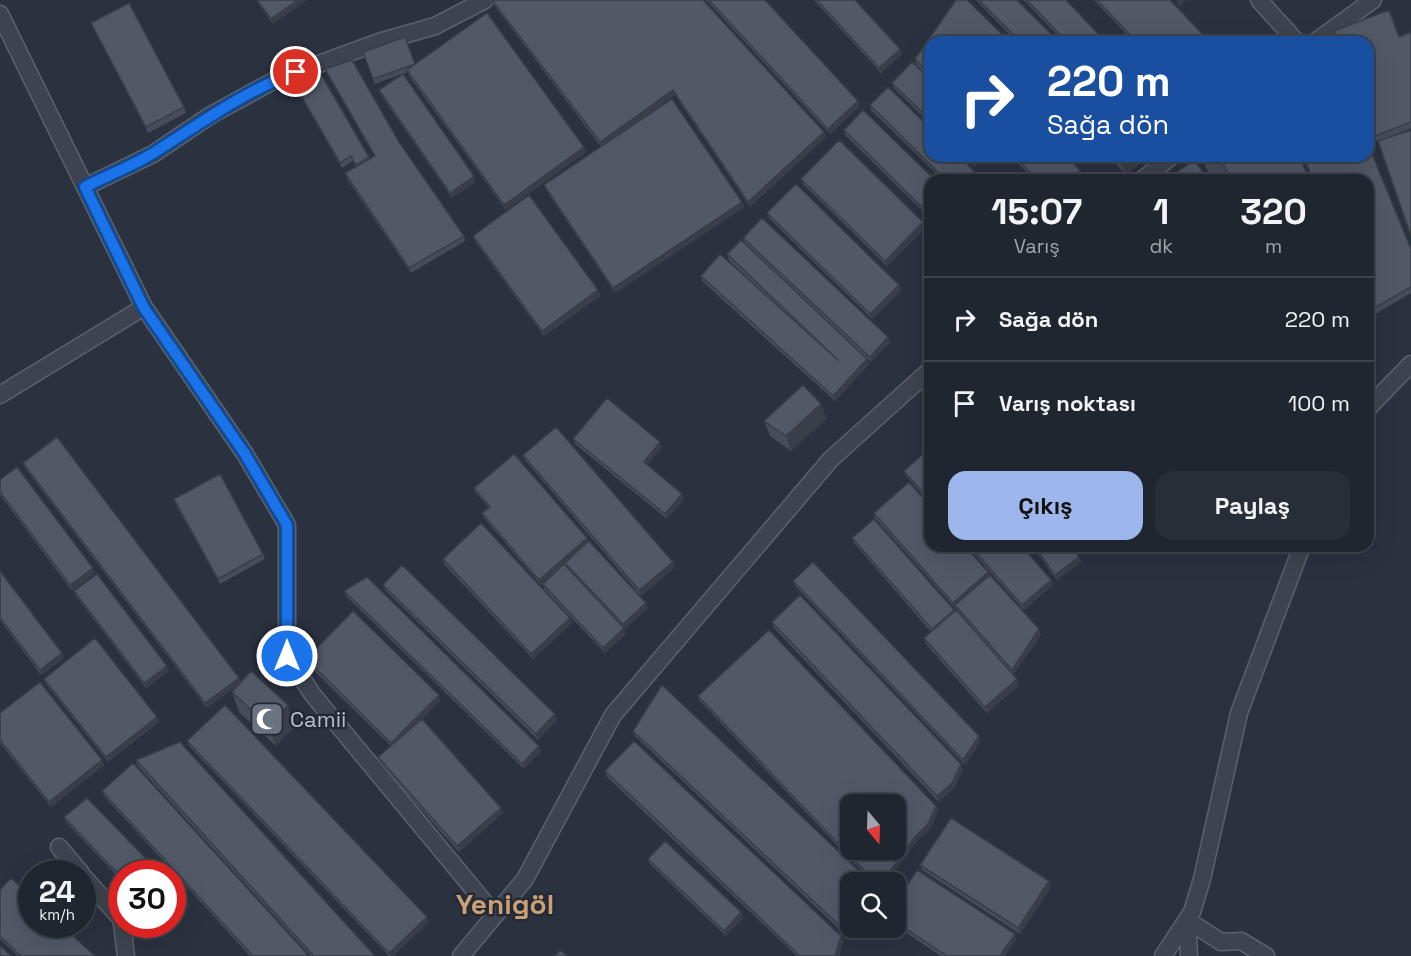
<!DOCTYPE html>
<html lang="tr">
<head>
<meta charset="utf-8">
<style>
	:root { --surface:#20262f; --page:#282e37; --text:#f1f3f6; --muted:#a2a5aa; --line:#3d434b; --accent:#9db7ec }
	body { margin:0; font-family:"Space Grotesk",sans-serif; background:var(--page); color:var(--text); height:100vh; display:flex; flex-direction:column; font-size:22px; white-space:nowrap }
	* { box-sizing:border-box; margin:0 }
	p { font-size:20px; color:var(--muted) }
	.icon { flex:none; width:33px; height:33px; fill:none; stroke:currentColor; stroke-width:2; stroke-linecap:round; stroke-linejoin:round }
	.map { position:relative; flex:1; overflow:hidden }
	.details { position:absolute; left:924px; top:174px; width:450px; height:378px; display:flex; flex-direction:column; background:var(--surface); border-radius:18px; box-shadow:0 6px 24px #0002,0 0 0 2px var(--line) }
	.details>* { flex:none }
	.guide { position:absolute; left:924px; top:36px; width:450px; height:126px; border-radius:18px; box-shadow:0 6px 24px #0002,0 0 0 2px var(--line); background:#1a4fa0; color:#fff; overflow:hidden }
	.needle { width:39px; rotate:161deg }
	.buttons { position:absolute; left:840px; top:794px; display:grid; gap:12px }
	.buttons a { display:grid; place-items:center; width:66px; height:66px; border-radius:12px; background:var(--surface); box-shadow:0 6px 24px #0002,0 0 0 2px var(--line); font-size:30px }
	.speed { position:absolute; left:18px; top:860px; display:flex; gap:12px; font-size:30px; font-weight:700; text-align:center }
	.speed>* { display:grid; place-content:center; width:78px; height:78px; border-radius:50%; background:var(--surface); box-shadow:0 6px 24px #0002,0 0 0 2px var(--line); line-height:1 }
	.speed small { font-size:15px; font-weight:400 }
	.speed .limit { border:9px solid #d22; background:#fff; color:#111 }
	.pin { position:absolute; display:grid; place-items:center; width:51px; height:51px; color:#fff; margin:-26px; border:3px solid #fff; border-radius:50%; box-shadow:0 2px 6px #0007 }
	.me { position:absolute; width:66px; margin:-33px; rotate:0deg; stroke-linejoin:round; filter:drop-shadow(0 0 4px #0008) }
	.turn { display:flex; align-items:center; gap:21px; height:126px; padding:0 24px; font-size:27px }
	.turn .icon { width:78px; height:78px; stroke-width:2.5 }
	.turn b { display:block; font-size:42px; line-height:51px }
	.eta { display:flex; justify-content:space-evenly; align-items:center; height:102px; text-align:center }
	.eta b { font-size:36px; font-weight:800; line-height:42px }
	.cta { display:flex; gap:12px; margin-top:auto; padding:12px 24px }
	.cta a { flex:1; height:69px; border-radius:18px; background:var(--accent); color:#111; font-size:24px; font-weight:800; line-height:69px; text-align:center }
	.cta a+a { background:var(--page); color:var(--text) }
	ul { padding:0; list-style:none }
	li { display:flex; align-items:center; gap:18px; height:84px; padding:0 24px; border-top:2px solid var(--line) }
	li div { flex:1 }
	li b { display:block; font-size:22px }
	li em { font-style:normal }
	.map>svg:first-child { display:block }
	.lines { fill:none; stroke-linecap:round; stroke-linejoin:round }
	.minor-casing { stroke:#5c626d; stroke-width:19 }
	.minor { stroke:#3e444f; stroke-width:16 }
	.wall { fill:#464d59 }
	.shaded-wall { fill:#393e48 }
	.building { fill:#515967; stroke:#393e48; stroke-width:1.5; fill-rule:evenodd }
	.route-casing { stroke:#114b97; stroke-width:15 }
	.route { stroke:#1a73e8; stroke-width:10 }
	.labels { text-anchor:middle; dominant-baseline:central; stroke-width:5; stroke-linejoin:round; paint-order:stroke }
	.poi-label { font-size:22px; fill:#bbbfca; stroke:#232935; text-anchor:start }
	.district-label { font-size:28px; font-weight:bold; fill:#c99f76; stroke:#232935 }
</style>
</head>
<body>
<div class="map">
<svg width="1411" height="956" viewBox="0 0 1411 956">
	<rect width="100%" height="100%" fill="#2a323f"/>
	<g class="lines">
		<defs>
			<path id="minor" d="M1259 0 1297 42
				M0 14 144 307 245 454 287 525V656L313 695 495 915
				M1315 42 1373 0
				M1142 180 1172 156
				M85 187 153 154 211 115 275 80 379 42 435 26 485 0
				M0 395 144 307
				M1368 408 1411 364
				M59 847 81 873
				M82 875 122 920
				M1187 920 1221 942 1241 941 1266 956
				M1187 920 1189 956
				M122 924 126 956
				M461 956 525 879 613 715 831 459 930 370
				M1163 956 1192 912 1202 879 1239 713 1302 546"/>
		</defs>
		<use href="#minor" class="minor-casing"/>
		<use href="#minor" class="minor"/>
	</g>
	<path class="wall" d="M256 0H307L273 24Z
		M492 0 824 132 826 137 750 207 675 95 620 134 742 202 744 207 615 293 546 190 544 185 601 147 494 5Z
		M706 0H765L860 106 830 134Z
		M814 0H855L900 49 902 54 881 73Z
		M976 0H1017L1059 42H1017Z
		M1024 0H1066L1106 42H1064Z
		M1094 0H1170L1210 42H1134Z
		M91 23 184 107 186 113 148 133Z
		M1411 32V128L1377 142 1368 119 1399 37Z
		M930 42V78L916 65 915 59Z
		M363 52 415 65 584 147 586 152 506 210 409 76 408 72 403 74 474 176 476 182 452 198 381 95 379 90 402 74 375 84Z
		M325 69 399 142 464 236 465 241 411 273 347 179 345 173 356 167 353 161 342 168 294 85 292 80 369 157 370 159 375 156 327 74Z
		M930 79V124L894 88 892 83Z
		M870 105 983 180H943L871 110Z
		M844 130 930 180V218L845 135Z
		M963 156H984L974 166Z
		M1010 156H1065L1082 176 1077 180H1035Z
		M1109 156H1146L1147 157 1126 175Z
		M1200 156H1298L1310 180H1229L1225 172 1212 179Z
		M801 179 923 222 925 228 887 266 803 184Z
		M767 213 901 290 872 319 769 218Z
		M473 236 598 290 600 296 544 336 475 241Z
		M743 238 890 342 871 362 745 243Z
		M1411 249V293L1375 314 1368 296Z
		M727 254 869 364 835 401 702 281 701 276 773 302 729 260Z
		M821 404 826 419 791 451 770 436 764 421Z
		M573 439 662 447 647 465 684 499 667 519 575 444Z
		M930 448V504L906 476 904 471Z
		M523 455 675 567 641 596 525 460Z
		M23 463 239 678 241 682 295 726 276 746 239 712 232 692 238 685 207 708 25 468Z
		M0 480 95 573 72 591 0 495Z
		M474 488 588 541 646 603 648 608 624 629 626 634 605 653 544 589 543 584 547 580 541 585 484 518 482 513 489 508 476 493Z
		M174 499 263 554 265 559 220 584 176 505Z
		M874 513 988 572 990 575 1041 635 1013 675 957 611 956 608H955L875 518Z
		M852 538 954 612 1019 685 987 713 926 644 924 638 931 632 854 543Z
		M967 546H1022L1051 580 1053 585 1024 610Z
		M1032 546H1071L1081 562 1057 580Z
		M443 559 570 618 572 623 533 659 444 564Z
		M0 571 64 658 41 675 0 620Z
		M793 581 980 742 965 765 795 586Z
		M383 585 557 720 538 740 385 590Z
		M74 591 169 671 146 688 76 596Z
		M344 591 541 751 524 769 346 596Z
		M772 622 963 770 954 788 939 802 773 627Z
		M306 659 440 700 422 719 501 808 503 813 459 852 380 763 378 757 391 746 307 664Z
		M44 679 157 717 159 722 108 762 46 684Z
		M698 696 936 806 938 811 930 829 916 842 887 882H872L700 701Z
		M0 713 104 765 51 807 0 743Z
		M633 731 850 882V923L842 932 635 736Z
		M187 741 429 922 393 956H389L189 746Z
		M136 760 375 956H311L137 765Z
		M605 771 841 936 843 941 839 956H797L607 777Z
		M102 791 309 956H250L104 796Z
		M64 817 122 873V881L66 822Z
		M648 859 741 912 743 918 726 936 650 864Z
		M920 865 1051 887 1020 934 922 870Z
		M0 890 95 956H18L0 939Z
		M896 903 1016 939 1005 956H941L896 926Z"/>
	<path class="shaded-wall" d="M298 0H307L273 24 271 19Z
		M1178 0H1186L1179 7 1177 1Z
		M900 49 902 54 881 73 879 68Z
		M673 90 675 95 602 147 600 142Z
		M858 101 860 106 830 134 828 129Z
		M824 132 826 137 750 207 748 202Z
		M584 147 586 152 506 210 504 205Z
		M977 156H984L974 166 972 161Z
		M1132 156 1147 157 1126 175 1122 165Z
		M1080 170 1082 176 1077 180H1071Z
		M474 176 476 182 452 198 450 193Z
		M742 202 744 207 615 293 613 288Z
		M923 222 925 228 887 266 885 261Z
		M899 285 901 290 872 319 870 314Z
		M598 290 600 296 544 336 542 331Z
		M888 337 890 342 871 362 870 357Z
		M867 359 869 364 835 401 833 396Z
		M821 404 826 419 791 451 786 436Z
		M660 442 662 447 645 467 644 462Z
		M682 494 684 499 667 519 665 514Z
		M587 538 589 543 541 585 539 580Z
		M1079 557 1081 562 1057 580 1055 575Z
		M673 562 675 567 641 596 639 590Z
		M93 568 95 573 72 591 70 585Z
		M988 572 990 577 955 605 956 608H955L953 603Z
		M1051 580 1053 585 1024 610 1022 605Z
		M646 603 648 608 625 630 623 624Z
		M954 610 955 615 933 634 932 629Z
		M570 618 572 623 533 659 531 654Z
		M624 628 626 634 605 653 603 648Z
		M1039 629 1041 635 1013 675 1012 670Z
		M62 653 64 658 41 675 40 670Z
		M167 666 169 671 146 688 144 683Z
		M239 678 241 683 207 708 205 703Z
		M1017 679 1019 685 987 713 985 707Z
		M439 695 440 700 393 748 391 743Z
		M288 705 295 726 276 746 268 726Z
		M555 714 557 720 538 740 536 734Z
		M157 717 159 722 108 762 106 757Z
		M979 736 980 742 965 765 963 760Z
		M539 746 541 751 524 769 522 764Z
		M102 760 104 765 51 807 49 802Z
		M961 764 963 770 954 788 939 802 937 796Z
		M936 806 938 811 930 829 916 842 887 882H882Z
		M501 808 503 813 459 852 457 846Z
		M1049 881 1051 887 1020 934 1018 928Z
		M188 902 190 907 172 920V913Z
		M741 912 743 918 726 936 724 931Z
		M850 915V923L842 932 840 926Z
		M427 917 429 922 393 956H390L389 953Z
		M1015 934 1016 939 1005 956H1000Z
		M841 936 843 941 839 956H835Z"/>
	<path class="building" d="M257 0H298L271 19Z
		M492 0H703L824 132 748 202 673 90 600 142Z
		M709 0H765L858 101 828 129Z
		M817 0H855L900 49 879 68Z
		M956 0H967L1010 42H930V74L915 59Z
		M979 0H1017L1059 42H1021Z
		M1027 0H1066L1106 42H1067Z
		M1097 0H1170L1210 42H1137Z
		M129 3 184 107 146 127 91 23Z
		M1389 10 1399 37 1411 32V122L1375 136 1368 119V42H1339L1334 31Z
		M487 13 584 147 504 205 407 70Z
		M405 37 415 64 373 79 363 52Z
		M352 60 399 142 464 236 409 268 345 173 375 156 325 69Z
		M912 62 930 79V120L892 83Z
		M318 69 369 157 356 165 351 156 340 163 292 80 303 73Z
		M403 74 474 176 450 193 379 90Z
		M888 87 930 128V156H959L983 180H946L870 105Z
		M672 99 742 202 613 288 544 185Z
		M863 110 935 180H930V215L844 130Z
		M1411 130V236L1378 141Z
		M839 140 923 222 885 261 801 179Z
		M1368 144 1411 249V287L1373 309 1368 295V180H1313L1303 156H1368Z
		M967 156H977L972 161Z
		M1014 156H1065L1080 170 1071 180H1038Z
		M1114 156H1132L1122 165Z
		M1202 156H1298L1310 179 1231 180 1220 157 1206 164Z
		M1194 160 1209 180H1170L1169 178Z
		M796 184 899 285 870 314 767 213Z
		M529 195 598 290 542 331 473 236Z
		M762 218 888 337 870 357 743 238Z
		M741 240 867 359 833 396 701 276 720 254 839 361 727 254Z
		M803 385 821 404 786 436 764 421Z
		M607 398 660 442 644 462 682 494 665 514 573 439Z
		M556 427 673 562 639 590 523 455Z
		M57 437 239 678 205 703 23 463Z
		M930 448V501L904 471Z
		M514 454 587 538 539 580 482 513 490 507 474 488Z
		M17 467 93 568 70 585 0 492V480Z
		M220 474 263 554 218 579 174 499Z
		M909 482 930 506V546H965L988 572 953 603 874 513Z
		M874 519 954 610 932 629 852 538Z
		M481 523 570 618 531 654 443 559Z
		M589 541 646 603 623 624 565 563Z
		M970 546H1022L1051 580 1022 605Z
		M1034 546H1071L1079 557 1055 575Z
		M813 562 979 736 963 760 793 581Z
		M564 564 624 628 603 648 543 584Z
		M402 565 555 714 536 734 383 585Z
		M0 571 62 653 40 670 0 618Z
		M97 574 167 666 144 683 74 591Z
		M990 575 1039 629 1012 670 955 605Z
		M367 577 539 746 522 764 344 591Z
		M800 595 961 764 952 783 937 796 772 622Z
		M956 610 1017 679 985 707 924 638Z
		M353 611 439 695 391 743 306 659Z
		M769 630 936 806 928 824 915 837 882 882H875L698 696ZM850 804H896V849H850Z
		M95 638 157 717 106 757 44 679Z
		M251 671 288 705 268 726 232 692Z
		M40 682 102 760 49 802 0 740V713Z
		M662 685 871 882H850V915L840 926 633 731Z
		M225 705 427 917 389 953 187 741Z
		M422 719 501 808 457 846 378 757Z
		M634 741 841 936 835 956H800L605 771Z
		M180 742 375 956H314L136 760Z
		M133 763 309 956H253L102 791Z
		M87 798 160 873H122V878L64 817Z
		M951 818 1049 881 1018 928 920 865Z
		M665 841 741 912 724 931 648 859Z
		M917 870 1015 934 1000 956H947L896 922V903Z
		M11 878 32 897V924H60L95 956H21L0 936V890Z
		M172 886 188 902 172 913Z
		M0 946 11 956H0Z
		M560 950 567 956H555Z"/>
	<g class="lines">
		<defs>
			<path id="route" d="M287 656V525L245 454 144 308 85 187C108 175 133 166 155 152 201 123 245 91 296 72"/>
		</defs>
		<use href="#route" class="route-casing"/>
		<use href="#route" class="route"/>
	</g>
	<defs>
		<symbol id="mosque-square" viewBox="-11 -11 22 22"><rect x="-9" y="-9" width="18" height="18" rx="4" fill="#6b7280" stroke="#232935"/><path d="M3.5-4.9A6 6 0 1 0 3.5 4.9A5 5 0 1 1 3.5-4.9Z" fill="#fff"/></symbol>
	</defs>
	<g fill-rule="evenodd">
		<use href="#mosque-square" x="248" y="700" width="38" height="38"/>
	</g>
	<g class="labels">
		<g class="poi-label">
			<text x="290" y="719">Camii</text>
		</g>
		<g class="district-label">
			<text x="505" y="904">Yenigöl</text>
		</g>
	</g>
</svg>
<div class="buttons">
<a><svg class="needle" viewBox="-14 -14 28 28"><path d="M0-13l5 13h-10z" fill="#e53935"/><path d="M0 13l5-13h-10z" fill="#a2a5aa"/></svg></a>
<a><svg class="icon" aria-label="search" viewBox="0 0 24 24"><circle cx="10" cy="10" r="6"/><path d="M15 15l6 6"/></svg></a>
</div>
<div class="speed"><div>24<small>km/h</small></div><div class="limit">30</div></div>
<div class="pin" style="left:296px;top:72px;background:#d93025"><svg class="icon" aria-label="arrive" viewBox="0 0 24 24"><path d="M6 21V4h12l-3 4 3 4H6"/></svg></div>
<svg class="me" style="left:287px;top:656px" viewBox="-20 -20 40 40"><circle r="17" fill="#1a73e8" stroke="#fff" stroke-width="3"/><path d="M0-11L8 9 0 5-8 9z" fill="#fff"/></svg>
<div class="guide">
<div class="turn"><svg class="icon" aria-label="right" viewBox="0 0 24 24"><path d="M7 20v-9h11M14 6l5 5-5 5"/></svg><div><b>220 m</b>Sağa dön</div></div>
</div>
<section class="details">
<div class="eta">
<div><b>15:07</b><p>Varış</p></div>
<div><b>1</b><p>dk</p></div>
<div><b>320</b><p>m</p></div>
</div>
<ul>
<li><svg class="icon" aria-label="right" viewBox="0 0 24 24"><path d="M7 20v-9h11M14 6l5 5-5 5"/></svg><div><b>Sağa dön</b></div><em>220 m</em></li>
<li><svg class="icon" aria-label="arrive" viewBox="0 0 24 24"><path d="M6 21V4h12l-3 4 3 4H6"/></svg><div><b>Varış noktası</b></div><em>100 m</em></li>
</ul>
<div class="cta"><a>Çıkış</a><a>Paylaş</a></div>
</section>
</div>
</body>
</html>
